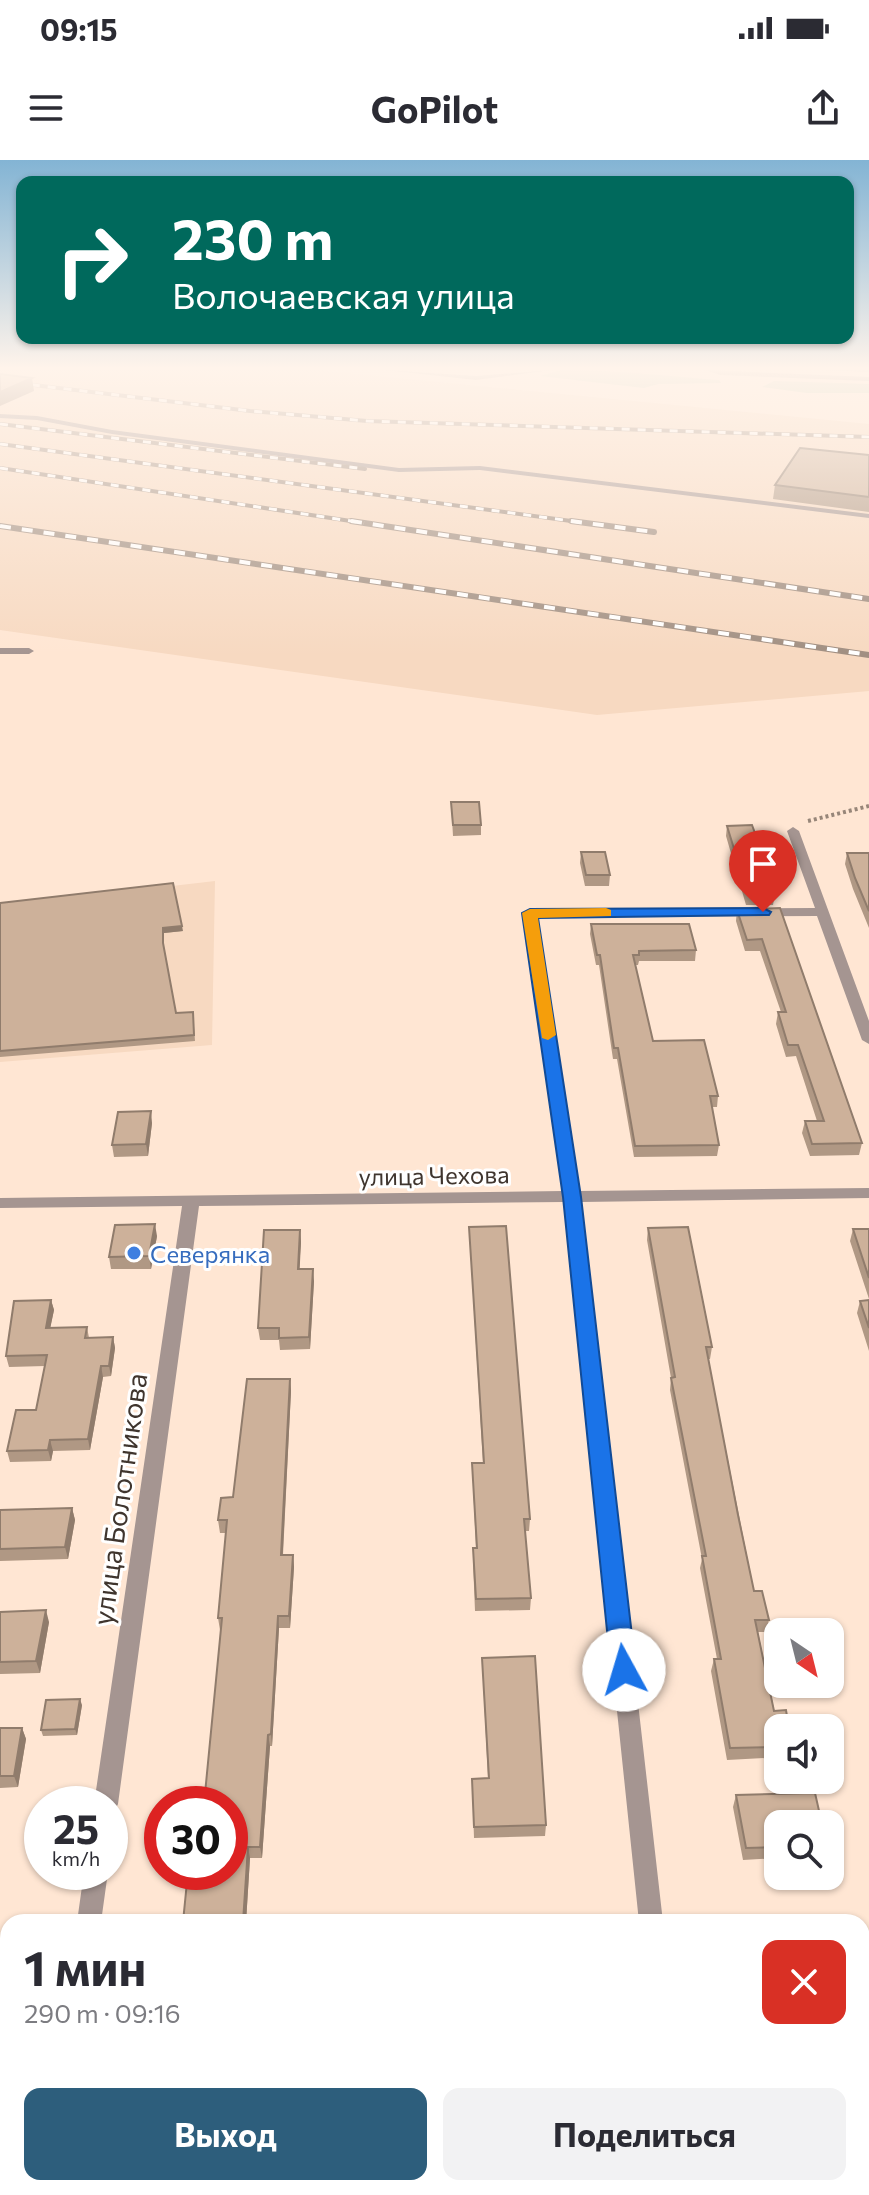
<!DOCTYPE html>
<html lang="ru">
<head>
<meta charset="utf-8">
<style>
	:root { --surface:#fff; --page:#f2f2f3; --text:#2b2b33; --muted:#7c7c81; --accent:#2d5e7c }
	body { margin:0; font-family:Commissioner,sans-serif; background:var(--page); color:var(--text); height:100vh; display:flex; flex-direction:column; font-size:30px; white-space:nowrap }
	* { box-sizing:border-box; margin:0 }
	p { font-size:26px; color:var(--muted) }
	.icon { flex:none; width:44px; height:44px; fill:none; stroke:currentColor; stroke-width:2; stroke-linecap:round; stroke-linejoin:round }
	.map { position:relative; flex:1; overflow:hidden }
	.panel { position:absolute; left:0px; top:1754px; width:870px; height:282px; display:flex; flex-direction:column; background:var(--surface); border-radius:24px 24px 0 0; box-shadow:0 2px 6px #0004 }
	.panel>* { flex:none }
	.banner { position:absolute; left:16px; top:16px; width:838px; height:168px; border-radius:16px; box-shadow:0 2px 6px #0004; background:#00695c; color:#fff; overflow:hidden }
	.needle { width:52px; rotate:145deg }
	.controls { position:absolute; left:764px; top:1458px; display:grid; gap:16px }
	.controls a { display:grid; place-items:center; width:80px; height:80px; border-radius:16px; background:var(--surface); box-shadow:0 2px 6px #0004; font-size:40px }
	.speed { position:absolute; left:24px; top:1626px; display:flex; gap:16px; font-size:40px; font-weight:700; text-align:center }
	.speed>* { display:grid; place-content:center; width:104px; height:104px; border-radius:50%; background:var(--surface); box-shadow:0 2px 6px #0004; line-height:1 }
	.speed small { font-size:20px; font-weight:400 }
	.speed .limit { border:12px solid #d22; background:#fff; color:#111 }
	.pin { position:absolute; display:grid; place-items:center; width:68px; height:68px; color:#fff; margin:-82px -34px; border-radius:50% 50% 50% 0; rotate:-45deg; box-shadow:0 0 8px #0007 }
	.pin .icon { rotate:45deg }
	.me { position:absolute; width:88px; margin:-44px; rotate:354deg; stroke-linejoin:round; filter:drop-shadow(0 0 6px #0008) }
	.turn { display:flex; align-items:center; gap:28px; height:168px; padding:0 24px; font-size:36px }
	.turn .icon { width:104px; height:104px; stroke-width:2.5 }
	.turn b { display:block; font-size:56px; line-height:68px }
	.round { display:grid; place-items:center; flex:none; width:84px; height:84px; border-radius:16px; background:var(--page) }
	.overview { display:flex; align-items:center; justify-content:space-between; height:136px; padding:0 24px }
	h1 { font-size:48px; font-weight:700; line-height:60px }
	.primary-button { display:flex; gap:16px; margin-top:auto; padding:16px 24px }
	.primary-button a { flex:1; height:92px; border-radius:16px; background:var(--accent); color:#fff; font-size:32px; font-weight:700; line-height:92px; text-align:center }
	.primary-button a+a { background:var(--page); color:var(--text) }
	.status { display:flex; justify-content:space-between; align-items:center; height:56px; padding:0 40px; background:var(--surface); direction:ltr }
	.status svg { height:22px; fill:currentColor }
	header { display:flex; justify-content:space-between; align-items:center; height:104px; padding:0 24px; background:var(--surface); font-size:36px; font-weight:700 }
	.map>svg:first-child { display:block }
	.built { fill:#f7d9c1 }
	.green { fill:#c0ccb1 }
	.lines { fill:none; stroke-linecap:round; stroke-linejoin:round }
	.path { stroke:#978679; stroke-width:4; stroke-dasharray:3 3; stroke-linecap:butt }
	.service { fill:#a59591; fill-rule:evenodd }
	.minor { fill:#a59591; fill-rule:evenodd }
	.rail-far1-casing { stroke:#a18f82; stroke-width:4 }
	.rail-casing { stroke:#a18f82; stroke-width:6 }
	.rail-far1 { stroke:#fff; stroke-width:3; stroke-dasharray:8; stroke-linecap:butt }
	.rail { stroke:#fff; stroke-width:4; stroke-dasharray:11; stroke-linecap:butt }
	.wall { fill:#b09884 }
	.shaded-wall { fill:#907c6c }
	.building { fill:#cdb19a; stroke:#907c6c; stroke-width:2 }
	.route { fill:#1a73e8; stroke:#114b97; stroke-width:2 }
	.slow { fill:#f59e0b }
	.shop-dot { fill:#3f7fe0; stroke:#fff; stroke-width:3 }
	.labels { text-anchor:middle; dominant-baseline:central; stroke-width:6; stroke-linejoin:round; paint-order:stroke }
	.street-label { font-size:24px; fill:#3f352e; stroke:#fff }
	.shop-label { font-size:24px; fill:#366cbe; stroke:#fff; text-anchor:start }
	.near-street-label { font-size:28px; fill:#3f352e; stroke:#fff }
</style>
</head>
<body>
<div class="status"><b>09:15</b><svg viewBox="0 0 49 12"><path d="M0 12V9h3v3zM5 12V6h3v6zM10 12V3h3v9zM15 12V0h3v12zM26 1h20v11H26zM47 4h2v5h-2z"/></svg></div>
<header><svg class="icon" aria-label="menu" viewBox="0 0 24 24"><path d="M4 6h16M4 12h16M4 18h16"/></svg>GoPilot<svg class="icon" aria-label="share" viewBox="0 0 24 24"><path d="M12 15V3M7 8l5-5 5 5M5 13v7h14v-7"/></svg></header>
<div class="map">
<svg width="869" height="2035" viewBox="0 0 869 2035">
	<rect width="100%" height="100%" fill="#ffe6d3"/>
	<path class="built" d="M0 210H316L869 264V531L597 555 0 470Z
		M215 721 212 885 0 902V746Z"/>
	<path class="green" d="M561 210C614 210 666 216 719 220L721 223 658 224 644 228 540 216Z
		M774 221 869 224V233H807L762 227Z"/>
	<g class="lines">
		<path class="path" d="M808 661 869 646"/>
		<path class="service" d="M0 254 37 256 112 270 399 308 480 306 869 354V358L480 310 399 312 112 274 37 260 0 258Z"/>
		<path class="minor" d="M385 210 476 216 552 210 476 220Z
			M706 210 869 217V221L720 215Z
			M0 488H29L34 491 29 494H0Z
			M793 667 799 671 869 861V884L862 880 817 756 537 757 579 1031 869 1028V1038L581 1042 663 1762H639L564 1042 199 1046 118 1644 114 1652 110 1654V1644H94L182 1046 0 1048V1038L563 1031 524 753 530 749 815 748 787 671Z
			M84 1712H108L101 1762H77Z
			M674 2028H702L703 2035H675Z"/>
		<defs>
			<path id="rail-far1" d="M0 221 250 251 367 261 869 277
				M0 264 365 309
				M0 284 586 363
				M0 308 364 363"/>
			<path id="rail" d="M351 361 869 439
				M571 361 654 372
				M0 366 869 495"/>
		</defs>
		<use href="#rail-far1" class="rail-far1-casing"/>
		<use href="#rail" class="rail-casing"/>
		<use href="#rail-far1" class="rail-far1"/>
		<use href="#rail" class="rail"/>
	</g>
	<path class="wall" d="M818 210H869V212L822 210Z
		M869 295V352L773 339 775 325Z
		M451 642 481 665V675L453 676Z
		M727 666 772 720V725L775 734 773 745H746L726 676Z
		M581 692 610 715 609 726H585L580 703Z
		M847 693H869V768L853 729 845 704Z
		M0 743 183 771 164 773V787L176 853 193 852 195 881 0 897Z
		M780 748 862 983 859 995 810 996 802 973 805 961H817L796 896 786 897 776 864 778 852H781L760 791H745L736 761 737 750Z
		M591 764 696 790 695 801H639L638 805H635L653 881 718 936 717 947H712L719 985 717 996 634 997 617 899H613L599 805H596L590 774Z
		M152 963 148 996 114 997 112 985Z
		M469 1067 530 1359 529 1371H525L531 1438 530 1450 475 1451 473 1401V1388H476L472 1303H483Z
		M648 1068 712 1187 710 1199H708L754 1431 769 1460 766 1472H758L778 1568V1585L769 1586 766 1598 727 1600 711 1511 714 1499H717L700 1408 702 1399 670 1230 671 1218 647 1080Z
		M853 1069H869V1139L850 1081Z
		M300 1070 301 1082 299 1109 314 1121 310 1189 280 1190 279 1180H260L258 1168Z
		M157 1076 151 1109H111L109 1097Z
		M51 1140 54 1150 50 1168 87 1167 89 1178 113 1177 115 1188 111 1216 103 1217 90 1290 53 1291 51 1301 10 1302 7 1291 36 1250 45 1206 9 1207 6 1196Z
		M869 1140V1191L857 1153 860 1141Z
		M290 1219 291 1231 283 1395H293L294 1407 290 1468H279L272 1586H270L262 1698H250L246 1762H183L230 1712 221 1470H220L218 1458 226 1373H220L218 1360 233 1337Z
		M72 1348 75 1360 68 1399 0 1401V1350Z
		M0 1452 49 1462 40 1513 0 1514Z
		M482 1498 546 1665 545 1676 474 1678 472 1619H488Z
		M82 1545 77 1575 43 1576 41 1570Z
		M0 1568H22L26 1579 18 1627 0 1628Z
		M736 1635 778 1664V1698L743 1700 733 1647Z"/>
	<path class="shaded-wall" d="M32 218 34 231 0 246V232Z
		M182 766 183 771 164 773 163 768Z
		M151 951 152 963 148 996 146 984Z
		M155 1064 157 1076 151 1109 149 1096Z
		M300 1070 301 1082 299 1122 298 1109Z
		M313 1109 314 1121 310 1189 309 1177Z
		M51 1140 54 1150 48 1179 46 1168Z
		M113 1177 115 1188 111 1216 109 1206Z
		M101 1206 103 1217 90 1290 88 1279Z
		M290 1219 291 1231 282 1408 281 1395Z
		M50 1280 53 1291 51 1301 48 1290Z
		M72 1348 75 1360 68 1399 65 1387Z
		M293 1395 294 1407 290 1468 289 1456Z
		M46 1450 49 1462 40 1513 36 1501Z
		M278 1456 279 1468 272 1586 271 1574Z
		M80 1539 82 1545 77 1575 75 1569Z
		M22 1568 26 1579 18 1627 14 1616Z
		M268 1575 270 1586 262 1698 260 1687Z
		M248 1687 250 1698 246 1762H243Z"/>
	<path class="building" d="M0 214 32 218 0 232Z
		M800 288 869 295V337L775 325Z
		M451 642H479L481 665H453Z
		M752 665 772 720H770L775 734H748L727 666Z
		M581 692H605L610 715H586Z
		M847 693H869V751L855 718Z
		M173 723 182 766 163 768V783L176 853 193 852 194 875 0 891V743Z
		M780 748 862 983 812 984 805 961H824L798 885H788L778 852H786L762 779 747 780 737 750Z
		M591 764H689L696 790 639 791V795H633L653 881 704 880 718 936H710L719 985 635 986 618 888H614L600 795H597Z
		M151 951 146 984 112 985 118 952Z
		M155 1064 149 1096 109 1097 115 1065Z
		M506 1066 530 1359H524L531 1438 476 1439 473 1388H477L472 1303H484L469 1067Z
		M688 1067 712 1187H706L738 1355 754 1431H762L769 1460H755L774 1551 786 1550 789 1568H778V1574H768L770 1587 730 1588 714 1499H721L702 1396H706L671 1218 675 1217 648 1068Z
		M853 1069H869V1118Z
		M264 1070H300L298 1109H313L309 1177 279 1178V1168H258Z
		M51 1140 46 1168 87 1167 85 1178 113 1177 109 1206H101L88 1279 50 1280 48 1290 7 1291 16 1250H36L47 1195 6 1196 14 1141Z
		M869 1140V1168L860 1141Z
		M247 1219H290L281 1395H293L289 1456H278L271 1574 268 1575 260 1687H248L243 1762H183L188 1712H230V1644H204L222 1458H218L227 1360H218L221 1338 233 1337Z
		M72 1348 65 1387 0 1389V1350Z
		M46 1450 36 1501 0 1502V1452Z
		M535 1496 546 1665 474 1667 472 1619 489 1618 482 1498Z
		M80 1539 75 1569 41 1570 46 1540Z
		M0 1568H22L14 1616H0Z
		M815 1633 822 1664H778V1687L746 1688 736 1635Z"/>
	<linearGradient id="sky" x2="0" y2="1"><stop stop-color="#83b4d4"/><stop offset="0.42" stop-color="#fff4eb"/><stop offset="1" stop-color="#fff4eb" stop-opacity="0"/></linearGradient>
	<rect width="869" height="495" fill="url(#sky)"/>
	<path class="route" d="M763 748 771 752 769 755 538 758 581 1037 636 1510 633 1518 624 1521 615 1518 611 1510 563 1037 522 753 530 749Z"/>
	<path class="slow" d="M606 748 611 750V756L538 758 556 875 548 880 542 878 522 753 530 749Z"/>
	<circle class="shop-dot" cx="134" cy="1093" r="8"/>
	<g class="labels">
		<g class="street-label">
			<text transform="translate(434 1015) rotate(-1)">улица Чехова</text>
		</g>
		<g class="shop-label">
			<text x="150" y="1093">Северянка</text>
		</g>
		<g class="near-street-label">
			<text transform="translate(119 1339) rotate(-82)">улица Болотникова</text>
		</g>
	</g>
</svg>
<div class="controls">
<a><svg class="needle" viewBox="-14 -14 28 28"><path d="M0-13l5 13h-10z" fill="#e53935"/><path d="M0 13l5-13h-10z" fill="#7c7c81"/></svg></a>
<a><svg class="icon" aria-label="sound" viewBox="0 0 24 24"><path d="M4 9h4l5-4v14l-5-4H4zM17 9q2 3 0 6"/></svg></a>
<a><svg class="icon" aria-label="search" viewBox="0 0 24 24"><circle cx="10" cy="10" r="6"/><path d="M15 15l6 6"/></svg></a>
</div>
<div class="speed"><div>25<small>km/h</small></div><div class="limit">30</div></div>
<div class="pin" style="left:763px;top:752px;background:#d93025"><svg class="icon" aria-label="arrive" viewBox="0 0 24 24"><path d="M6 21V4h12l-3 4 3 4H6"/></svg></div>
<svg class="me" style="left:624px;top:1510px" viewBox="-20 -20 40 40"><circle r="19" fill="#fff"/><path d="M0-13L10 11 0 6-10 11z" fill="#1a73e8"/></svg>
<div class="banner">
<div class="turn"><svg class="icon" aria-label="right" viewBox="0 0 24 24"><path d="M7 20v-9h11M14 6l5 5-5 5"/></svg><div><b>230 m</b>Волочаевская улица</div></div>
</div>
<section class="panel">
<div class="overview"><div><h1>1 мин</h1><p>290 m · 09:16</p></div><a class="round" style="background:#d93025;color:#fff"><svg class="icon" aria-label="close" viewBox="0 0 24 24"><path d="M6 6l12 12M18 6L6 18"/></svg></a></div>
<div class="primary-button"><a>Выход</a><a>Поделиться</a></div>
</section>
</div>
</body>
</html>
